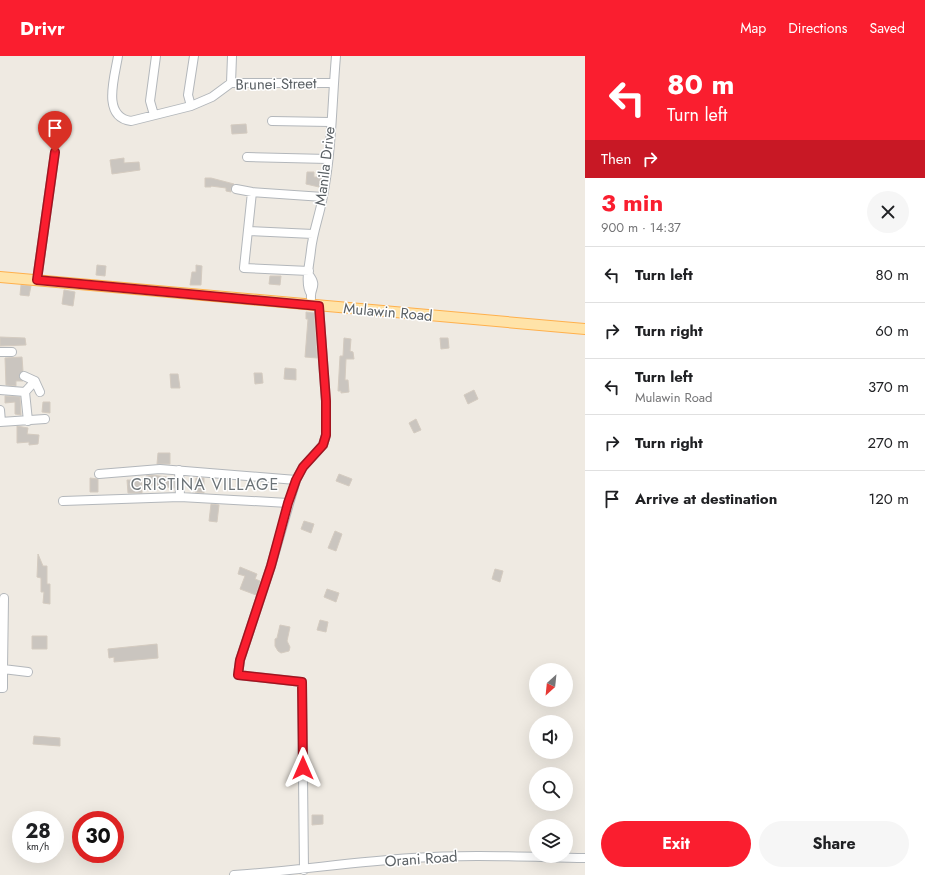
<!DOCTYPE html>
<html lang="en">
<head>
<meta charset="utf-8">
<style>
	:root { --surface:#fff; --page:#f6f6f6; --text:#202124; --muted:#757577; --line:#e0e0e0; --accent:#fa1e2f }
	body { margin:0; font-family:Jost,sans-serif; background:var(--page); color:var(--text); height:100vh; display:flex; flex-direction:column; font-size:15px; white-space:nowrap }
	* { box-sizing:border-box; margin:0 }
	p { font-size:13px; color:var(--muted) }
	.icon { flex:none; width:22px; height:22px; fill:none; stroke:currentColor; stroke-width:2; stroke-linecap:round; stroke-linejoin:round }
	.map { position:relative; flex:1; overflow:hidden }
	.side { display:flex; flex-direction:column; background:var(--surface); width:340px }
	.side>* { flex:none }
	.top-card { background:#fa1e2f; color:#fff; overflow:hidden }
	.needle { width:26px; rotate:207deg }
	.fabs { position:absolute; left:529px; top:607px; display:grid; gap:8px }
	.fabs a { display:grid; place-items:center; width:44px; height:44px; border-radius:50%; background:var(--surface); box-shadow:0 4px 16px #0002; font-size:20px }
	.speed { position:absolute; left:12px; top:755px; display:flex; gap:8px; font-size:20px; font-weight:700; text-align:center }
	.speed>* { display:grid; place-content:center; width:52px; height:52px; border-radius:50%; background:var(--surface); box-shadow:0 4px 16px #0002; line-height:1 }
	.speed small { font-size:10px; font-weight:400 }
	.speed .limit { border:6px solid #d22; background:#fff; color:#111 }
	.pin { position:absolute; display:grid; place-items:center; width:34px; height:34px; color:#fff; margin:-41px -17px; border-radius:50% 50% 50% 0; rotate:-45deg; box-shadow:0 0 4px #0007 }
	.pin .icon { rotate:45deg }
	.me { position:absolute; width:44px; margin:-22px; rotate:0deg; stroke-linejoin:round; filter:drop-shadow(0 0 3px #0008) }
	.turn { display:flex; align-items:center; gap:14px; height:84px; padding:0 16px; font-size:18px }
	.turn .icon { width:52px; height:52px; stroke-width:2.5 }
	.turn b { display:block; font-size:28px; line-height:34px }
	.then { display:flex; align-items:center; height:38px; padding:0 16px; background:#0003; gap:8px; font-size:15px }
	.round { display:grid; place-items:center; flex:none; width:42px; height:42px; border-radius:21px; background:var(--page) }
	.head { display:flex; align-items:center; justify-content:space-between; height:68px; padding:0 16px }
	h1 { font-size:24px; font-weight:700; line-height:30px; color:var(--accent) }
	.action { display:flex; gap:8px; margin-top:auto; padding:8px 16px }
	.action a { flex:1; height:46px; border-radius:24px; background:var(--accent); color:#fff; font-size:16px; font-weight:700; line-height:46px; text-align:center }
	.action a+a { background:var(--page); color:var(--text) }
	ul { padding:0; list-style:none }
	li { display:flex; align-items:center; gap:12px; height:56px; padding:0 16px; border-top:1px solid var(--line) }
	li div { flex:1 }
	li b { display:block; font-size:15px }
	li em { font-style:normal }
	header { display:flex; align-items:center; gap:24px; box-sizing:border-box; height:56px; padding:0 20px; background:var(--accent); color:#fff }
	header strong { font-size:19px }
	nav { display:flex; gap:22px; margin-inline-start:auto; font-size:14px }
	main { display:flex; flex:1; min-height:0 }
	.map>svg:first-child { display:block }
	.building { fill:#cac5bf; stroke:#d4cbc0 }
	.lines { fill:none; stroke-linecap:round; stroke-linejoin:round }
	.minor-casing { stroke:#b3b7bb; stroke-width:10 }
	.major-casing { stroke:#ffb04c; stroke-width:12 }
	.minor { stroke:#fff; stroke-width:8 }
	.major { stroke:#ffe3a8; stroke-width:10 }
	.route-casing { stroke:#a2141f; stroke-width:10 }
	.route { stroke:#fa1e2f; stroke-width:7 }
	.labels { text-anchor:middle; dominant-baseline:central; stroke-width:3; stroke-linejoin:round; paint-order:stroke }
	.street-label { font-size:15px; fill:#5b6165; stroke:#fff }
	.neighbourhood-label { font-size:16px; letter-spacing:1px; fill:#6c7377; stroke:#fff }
</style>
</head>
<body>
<header>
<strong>Drivr</strong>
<nav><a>Map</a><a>Directions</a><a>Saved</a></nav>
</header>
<main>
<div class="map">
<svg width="585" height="819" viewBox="0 0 585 819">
	<rect width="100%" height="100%" fill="#efeae2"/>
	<path class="building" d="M246 68 247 77 232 78 231 69Z
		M124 102V107L139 106 140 114 112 118 110 104Z
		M307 116H314V121H321L319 131 306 128Z
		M205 122H211L234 128 231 132V136L226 135V132L211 130V131H205Z
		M97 209 106 210 105 220 96 219Z
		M196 209 202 210 201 229H190L192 216H196Z
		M270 220H281L280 229 269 228Z
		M21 229 31 230 29 240 20 239Z
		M64 234 75 236 73 250 62 248Z
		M306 256 314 257 317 302 305 301 308 263H306Z
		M0 281 25 282 26 289 0 290Z
		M344 282 351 283 350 295 353 296 354 303H346L345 324H348L349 336 341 337V335H338L340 300H343Z
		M440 282H448L449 292 441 293Z
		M22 301 23 315 19 320 23 325H16V330L6 329 5 302Z
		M285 312 296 313V324L284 323Z
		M254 317H262L263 327 255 328Z
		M170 318H178L180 332H171Z
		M474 334 478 343 468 348 464 339Z
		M5 340 20 341 21 359 15 358V346L5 347Z
		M43 346H50V357L42 356Z
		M416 363 421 374 414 377 409 367Z
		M17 370 28 372 27 378 39 379 38 388 29 389V386L17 387Z
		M158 397H170V408H157Z
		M339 418 352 423 349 430 336 425Z
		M152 419 174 422V432L146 428V420Z
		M90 422 98 423V436H90Z
		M196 422H204V437L195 436Z
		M127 424H142V437H128Z
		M211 448 219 449 217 466 209 465Z
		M304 465 314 468 311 477 301 473Z
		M335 475 342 478 336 495 328 492Z
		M38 498 43 510H47V528H50V548L43 547 44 536H41V522L37 521Z
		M240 511 257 518 255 523 260 525 256 539 240 533 245 520 238 518Z
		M495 513 503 515 500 526 492 523Z
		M327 533 339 537 336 546 324 541Z
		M320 564 328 566 326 576 317 574Z
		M280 569 290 571 287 585 290 591 289 595 281 597 278 595 275 590V583L277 582Z
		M32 580H47V593H32Z
		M157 588 158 602 114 606V601L109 602 108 593Z
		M34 680 60 682V690L33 688Z
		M312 759H323V768L312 769Z"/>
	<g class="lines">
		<defs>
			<path id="minor" d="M118 0C115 20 101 61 131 65L191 50 212 41 231 27H334
				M231 27 232 0
				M191 50 188 39 194 0
				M154 59 150 45 156 0
				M272 65 330 66
				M247 101 328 103
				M236 133 252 136 323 141
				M252 136 244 212 309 215
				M248 175 313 178
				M309 219C318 231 310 231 311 242
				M37 224 55 96
				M311 238C304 228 310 206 311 194 313 175 320 158 323 140 332 94 332 46 336 0
				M0 296H12
				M24 320 35 325 40 336
				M0 334 25 336
				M0 354 1 366
				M28 365 25 336 35 325
				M0 366 45 363
				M179 414 180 441
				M99 418 160 413 296 424
				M63 445 180 441 288 447
				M3 613 4 542
				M0 632H3V613L28 616
				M304 814 302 626 238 619 240 604 271 510 296 424 303 411 323 389 326 379V345L319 251
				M234 819C293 815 352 806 412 802 469 798 527 801 585 802"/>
			<path id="major" d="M0 221 585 273"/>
		</defs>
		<use href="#minor" class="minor-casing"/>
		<use href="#major" class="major-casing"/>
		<use href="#minor" class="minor"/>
		<use href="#major" class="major"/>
	</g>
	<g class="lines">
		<defs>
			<path id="route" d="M55 96 37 224 319 250 326 345V379L323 389 303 411 296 424 288 447 271 510 240 604 238 619 302 626 303 712"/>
		</defs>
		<use href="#route" class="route-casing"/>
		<use href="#route" class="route"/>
	</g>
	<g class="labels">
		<g class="street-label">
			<text transform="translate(276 28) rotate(-1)">Brunei Street</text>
			<text transform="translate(325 110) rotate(-83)">Manila Drive</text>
			<text transform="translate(388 256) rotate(5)">Mulawin Road</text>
			<text transform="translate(421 803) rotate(-4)">Orani Road</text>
		</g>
		<g class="neighbourhood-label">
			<text x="205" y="428">CRISTINA VILLAGE</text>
		</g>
	</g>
</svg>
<div class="fabs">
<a><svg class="needle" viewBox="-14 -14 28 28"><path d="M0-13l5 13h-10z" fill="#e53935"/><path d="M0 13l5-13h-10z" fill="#757577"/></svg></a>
<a><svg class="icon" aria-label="sound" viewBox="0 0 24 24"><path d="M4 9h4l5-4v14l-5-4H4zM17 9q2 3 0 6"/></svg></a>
<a><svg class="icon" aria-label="search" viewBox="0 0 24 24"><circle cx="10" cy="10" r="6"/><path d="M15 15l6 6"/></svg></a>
<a><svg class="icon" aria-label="layers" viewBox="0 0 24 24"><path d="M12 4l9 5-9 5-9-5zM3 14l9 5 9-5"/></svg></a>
</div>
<div class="speed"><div>28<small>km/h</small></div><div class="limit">30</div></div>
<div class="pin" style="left:55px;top:96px;background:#d93025"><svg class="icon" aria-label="arrive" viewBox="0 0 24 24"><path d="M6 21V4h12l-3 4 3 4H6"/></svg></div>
<svg class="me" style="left:303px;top:712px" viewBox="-20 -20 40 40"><path d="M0-17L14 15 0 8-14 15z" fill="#fa1e2f" stroke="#fff" stroke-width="4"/></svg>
</div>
<section class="side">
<div class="top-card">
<div class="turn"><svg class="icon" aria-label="left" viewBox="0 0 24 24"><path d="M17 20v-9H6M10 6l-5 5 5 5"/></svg><div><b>80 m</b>Turn left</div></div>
<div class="then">Then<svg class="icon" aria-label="right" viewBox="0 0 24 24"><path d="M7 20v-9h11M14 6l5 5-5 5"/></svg></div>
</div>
<div class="head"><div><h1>3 min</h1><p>900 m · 14:37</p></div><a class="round"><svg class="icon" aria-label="close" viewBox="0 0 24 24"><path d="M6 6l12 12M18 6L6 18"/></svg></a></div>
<ul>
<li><svg class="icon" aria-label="left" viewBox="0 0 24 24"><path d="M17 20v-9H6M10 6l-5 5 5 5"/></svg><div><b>Turn left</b></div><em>80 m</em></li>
<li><svg class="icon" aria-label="right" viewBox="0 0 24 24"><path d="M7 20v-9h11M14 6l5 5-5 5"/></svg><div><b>Turn right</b></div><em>60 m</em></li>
<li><svg class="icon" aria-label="left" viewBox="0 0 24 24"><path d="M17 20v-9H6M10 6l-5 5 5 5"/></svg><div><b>Turn left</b><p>Mulawin Road</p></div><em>370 m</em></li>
<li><svg class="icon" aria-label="right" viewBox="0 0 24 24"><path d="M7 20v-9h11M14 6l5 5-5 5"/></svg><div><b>Turn right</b></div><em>270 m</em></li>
<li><svg class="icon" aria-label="arrive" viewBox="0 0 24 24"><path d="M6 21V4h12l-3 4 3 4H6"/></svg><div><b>Arrive at destination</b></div><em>120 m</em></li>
</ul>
<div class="action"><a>Exit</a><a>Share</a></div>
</section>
</main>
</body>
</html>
